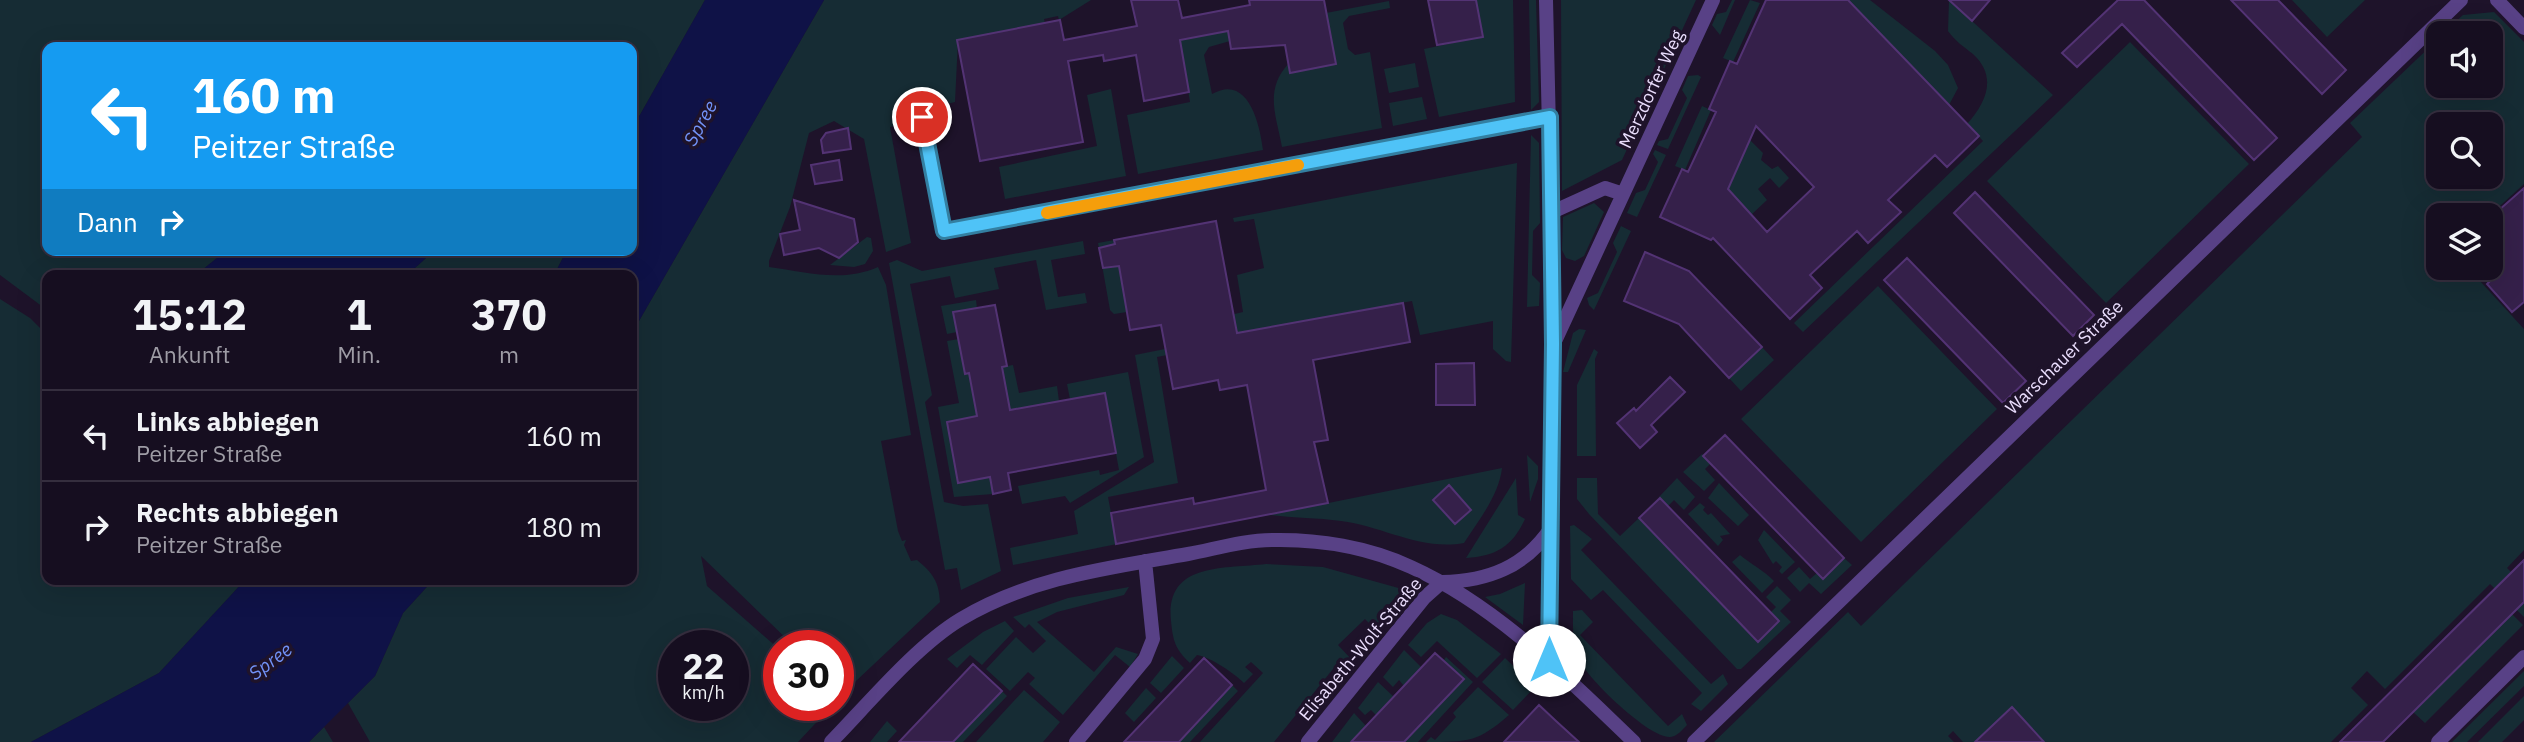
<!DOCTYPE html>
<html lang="de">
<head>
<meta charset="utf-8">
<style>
	:root { --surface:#160e20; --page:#1f1729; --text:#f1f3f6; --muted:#9e9ca5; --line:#352e3e }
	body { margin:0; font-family:"IBM Plex Sans",sans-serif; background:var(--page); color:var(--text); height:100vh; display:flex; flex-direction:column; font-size:26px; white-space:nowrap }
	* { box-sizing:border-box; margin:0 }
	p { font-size:23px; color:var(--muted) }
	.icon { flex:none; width:38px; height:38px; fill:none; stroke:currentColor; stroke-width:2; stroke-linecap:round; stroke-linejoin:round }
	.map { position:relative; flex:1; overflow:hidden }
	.details { position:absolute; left:42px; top:270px; width:595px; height:315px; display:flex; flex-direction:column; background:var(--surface); border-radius:14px; box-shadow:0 7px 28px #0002,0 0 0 2px var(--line) }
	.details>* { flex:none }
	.hud { position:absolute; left:42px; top:42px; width:595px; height:214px; border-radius:14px; box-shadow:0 7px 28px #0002,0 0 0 2px var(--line); background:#159bf1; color:#fff; overflow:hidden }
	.buttons { position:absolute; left:2426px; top:21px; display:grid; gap:14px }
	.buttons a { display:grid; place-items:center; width:77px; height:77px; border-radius:14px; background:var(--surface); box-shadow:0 7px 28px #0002,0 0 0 2px var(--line); font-size:35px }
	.speed { position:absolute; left:658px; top:630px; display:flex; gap:14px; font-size:35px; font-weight:700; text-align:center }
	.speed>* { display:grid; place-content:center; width:91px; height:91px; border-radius:50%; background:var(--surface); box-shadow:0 7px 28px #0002,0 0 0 2px var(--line); line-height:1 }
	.speed small { font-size:18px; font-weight:400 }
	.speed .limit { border:10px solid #d22; background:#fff; color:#111 }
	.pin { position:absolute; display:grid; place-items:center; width:60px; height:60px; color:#fff; margin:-30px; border:4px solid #fff; border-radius:50%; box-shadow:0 2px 7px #0007 }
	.me { position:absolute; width:77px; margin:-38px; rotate:0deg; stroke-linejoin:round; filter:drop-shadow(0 0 5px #0008) }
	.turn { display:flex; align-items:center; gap:24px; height:147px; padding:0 35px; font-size:32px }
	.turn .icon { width:91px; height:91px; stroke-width:2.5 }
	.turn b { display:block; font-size:49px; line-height:60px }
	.then { display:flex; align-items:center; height:66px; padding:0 35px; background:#0003; gap:14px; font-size:26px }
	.eta { display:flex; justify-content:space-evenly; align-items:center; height:119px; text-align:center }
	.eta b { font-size:42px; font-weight:700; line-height:49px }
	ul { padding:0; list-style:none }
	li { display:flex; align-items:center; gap:21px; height:91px; padding:0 35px; border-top:2px solid var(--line) }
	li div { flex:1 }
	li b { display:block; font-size:26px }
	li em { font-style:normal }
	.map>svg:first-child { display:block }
	.green { fill:#162c34; fill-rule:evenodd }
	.water { fill:#0f1247 }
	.building { fill:#35204a; stroke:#533374; stroke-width:2; fill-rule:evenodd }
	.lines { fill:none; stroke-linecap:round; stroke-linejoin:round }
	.minor { stroke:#584186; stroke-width:14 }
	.route-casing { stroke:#337fa1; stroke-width:18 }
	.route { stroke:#4fc3f7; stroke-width:12 }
	.slow { stroke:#f59e0b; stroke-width:12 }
	.labels { text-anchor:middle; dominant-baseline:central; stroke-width:7; stroke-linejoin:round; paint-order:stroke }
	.street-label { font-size:18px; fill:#eadefd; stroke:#1e132a }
	.water-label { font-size:19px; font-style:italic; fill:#7292f7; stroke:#1e132a }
</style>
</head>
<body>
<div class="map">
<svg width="2524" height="742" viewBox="0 0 2524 742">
	<rect width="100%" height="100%" fill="#1e132a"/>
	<path class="green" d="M0 0H705L632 129V47H47V250H227L196 275H47V310L0 275Z
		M824 0H1091L1059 20 1058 16 1044 19 1045 23 958 40 955 102C931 107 914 122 890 127L911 243 886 252 864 139 834 121 809 133 790 207 769 261V267C806 272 842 283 878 267L886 285 911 435 881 441 898 531 902 541 906 540 904 545 911 561 917 560C933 573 939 582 940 602L856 681 838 688V646H794L701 556 707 586 779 649V705H827L828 710 798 742H370L348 703 375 676 403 613 434 579H632V333ZM674 646H733V705H674Z
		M1476 0H1513L1515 102 1439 117 1424 49 1482 37Z
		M1529 0H1536L1539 102 1531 110Z
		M1561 0H1696L1622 160 1562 191Z
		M1732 0H1735L1720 35 1712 25 1717 14 1726 12Z
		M1750 0 1760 3 1733 62 1723 58Z
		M1848 0H1870L1935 51 1948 65 1958 88 1949 105Z
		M1949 0 2053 95 1803 332 1794 323 1983 141 1967 124C1986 103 1998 77 1973 54 1964 47 1955 41 1948 31Z
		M2292 0H2365L2327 37Z
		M1389 1 1390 8 1349 16 1343 23 1348 49 1355 55 1370 52 1382 128 1282 147C1276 114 1264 90 1289 63L1291 73 1336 64 1326 13Z
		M2494 12 2524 42V184L2490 215H2438V268H2468L2524 329V550L2507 568 2524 585V617L2490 584 2385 689 2367 671 2351 688 2368 705 2331 742H2044L2012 707 1978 739 1980 742H1963L1953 731 1948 736 1954 742H1714L1848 612 1861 626 2362 137 2350 123 2438 39V86H2490V33H2443L2463 15ZM2438 124H2490V177H2438Z
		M1255 26 1230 41 1209 47 1204 55 1212 94C1249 73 1260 126 1263 150L1138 174 1127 115 1190 102 1180 40Z
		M2130 42 2249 164 2106 303 1987 181Z
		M1415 63 1419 87 1389 93 1384 69Z
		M1698 75 1701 77 1668 149 1657 145 1659 141 1668 139 1687 98 1682 90 1688 76Z
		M1111 89 1126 176 1005 199 999 167 1097 146 1087 95Z
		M1422 97 1427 119 1393 126 1389 103Z
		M1702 106 1711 110 1685 170 1675 166Z
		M1531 135 1539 143 1540 223 1533 231 1532 275 1540 283 1539 306 1527 307Z
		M1750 140 1763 153 1761 160 1772 169 1778 166 1789 178 1779 188 1770 178 1758 189 1767 200 1751 215 1728 189Z
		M1655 150 1666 155 1637 217 1627 213 1636 193 1645 190 1658 162 1653 154Z
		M1517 163 1511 362 1506 361 1493 349V321L1420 335 1412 301 1238 333 1239 341 1157 357 1178 483 1108 497 1117 544 1013 565 1010 548 1078 534 1074 511 1154 462 1135 355 1200 342 1197 323 1243 312 1237 275 1264 268 1254 219 1234 222 1233 218Z
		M1594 203 1604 212 1584 256 1575 261 1566 258 1562 250 1563 217Z
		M1621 226 1631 231 1594 310 1589 305 1587 298 1598 293 1617 252 1613 243Z
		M867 237 871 238 873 251 865 264 854 267 830 265Z
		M1114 240 1127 312 1114 314 1110 310 1102 265 1111 264 1108 246 1099 248 1098 243Z
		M1083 241 1085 254 1051 260 1058 297 1085 293 1087 303 1046 310 1036 260 994 268 999 289 955 298 950 276 910 284 932 395 925 402 944 502 963 506 988 504 1001 571 961 590 957 568 945 570 889 263 897 260 922 271Z
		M435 250H567L554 275H407Z
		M1878 286 1997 409 1861 542 1741 419Z
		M0 299 30 318 47 335V579H246L159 673 31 742H0Z
		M976 300 977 308 957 332 947 334 941 306Z
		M1579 329 1586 330 1568 372H1563L1573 333Z
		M959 339 965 373H969L977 416 947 422 958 482 990 477 993 494 954 497 938 407 959 403 947 341Z
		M1762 347 1774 360 1741 391 1729 378Z
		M1594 349 1598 352 1595 359 1596 456H1577V385Z
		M1013 365 1019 393 1057 386 1059 401 1010 410 1002 367Z
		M1128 372 1144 457 1070 503 1065 496 1022 504 1018 486 1099 470 1100 475 1119 470 1105 393 1070 399 1067 384Z
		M1702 454 1711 463 1705 469 1715 480 1704 491 1683 472Z
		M1527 455 1538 466V479L1530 502Z
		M1502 468C1499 495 1479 520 1464 543 1420 551 1383 526 1341 521 1317 518 1293 518 1269 515Z
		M1516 478 1518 515 1525 519C1512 547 1496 556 1466 558Z
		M1577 478H1597L1598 514 1620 536 1639 518 1758 641 1779 621 1771 612 1776 607 1766 597 1777 586 1791 600 1780 611 1791 622 1741 669H1737L1589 514 1577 499Z
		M1677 478 1695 497 1684 510 1674 500 1668 506 1659 497Z
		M1719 483 1749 515 1738 526 1708 498Z
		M1700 503 1705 507 1703 510 1708 515 1711 513 1730 534 1720 536 1723 540 1718 546 1688 514Z
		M1574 525 1592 539 1581 550 1711 684 1723 674 1728 684 1701 711 1691 704 1702 693 1603 590 1591 600 1571 579 1570 526Z
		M1764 530 1795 562 1782 574 1779 571 1782 567 1776 561 1773 564 1758 540Z
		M1740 555C1752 565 1762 569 1774 581L1762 593 1732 562Z
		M1844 558 1852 565 1821 594 1809 583 1800 592 1787 578 1799 567 1810 579 1817 573 1823 579Z
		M1266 564 1323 567 1402 589C1409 602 1401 612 1393 623L1388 620 1378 632 1365 619 1338 645 1352 660 1351 666 1341 659 1274 742H1200L1263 673 1251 662 1245 667 1253 674 1244 683C1234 673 1210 657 1197 655L1190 663C1175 649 1173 641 1171 621 1165 562 1224 569 1266 564Z
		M1525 583 1523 625 1485 597 1500 594Z
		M1129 587 1124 595 1057 612 1037 622 1094 672 1116 647 1138 654 1130 667 1115 655 1063 715 1029 684 1035 678 1028 672 1010 691 986 669 1016 637 1033 653 1046 641 1029 624 1025 628 1013 617 1068 598Z
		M1582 610 1593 622 1580 635 1668 726 1682 714 1687 725C1682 730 1678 736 1670 737 1649 738 1588 679 1579 660 1572 645 1573 628 1573 611Z
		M1441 614 1457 620 1501 654 1477 678 1437 641 1421 657 1408 645 1427 623Z
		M2512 614 2523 625 2425 723 2413 712Z
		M1005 621 1014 631 982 665 970 655 957 668 947 659 983 632Z
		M1404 650 1421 667 1404 686 1399 680 1393 687 1383 677Z
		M1172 656 1184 668 1161 693 1150 683Z
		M1446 657 1473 682 1418 742H1404L1463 680 1444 660Z
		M1505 658 1535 687 1513 710 1482 682Z
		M2524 671V686L2467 742H2452Z
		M1378 682 1394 697 1376 715 1371 710 1365 715 1358 708Z
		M1232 685 1238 691 1190 742H1179Z
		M1478 687 1509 715C1478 742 1469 742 1426 742L1431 737 1435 740 1456 717 1453 713Z
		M1146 688 1156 698 1134 722 1125 713Z
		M1024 690 1060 722 1043 742H976Z
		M1002 691 1007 696 963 742H953Z
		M2524 696V720L2502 742H2478Z
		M1354 713 1366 726 1352 742H1332Z
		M887 721 897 731 887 742H870Z
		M324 727 333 742H309Z"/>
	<path class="water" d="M705 0H824L632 333V275H554L567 250H632V129Z
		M227 250H435L407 275H196Z
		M246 579H434L403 613 375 676 309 742H31L159 673Z"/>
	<path class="building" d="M1131 0H1178L1182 18 1250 5 1249 0H1324L1336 64 1290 73 1285 45 1231 49 1228 31 1180 40 1189 92 1144 101 1136 55 1104 61 1103 55 1068 61 1083 142 980 161 957 40 1060 20 1064 40 1137 26Z
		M1428 0H1476L1483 37 1437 45Z
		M1766 0H1848L1979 136 1947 167 1935 155 1888 200 1901 212 1868 243 1857 231 1810 275 1822 288 1790 319 1713 238 1711 240 1660 217 1682 169 1688 172 1716 112 1709 109 1730 61 1737 64ZM1756 126 1814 187 1767 232 1728 189Z
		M1949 0H1990L1972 21Z
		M2118 0H2144L2277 138 2254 160 2122 24 2077 67 2062 53Z
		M2231 0H2278L2346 70 2322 94Z
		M848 128 851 149 823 153 821 140 826 133Z
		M839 160 842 180 815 184 811 165Z
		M2524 188V302L2512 312 2487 284 2490 281V218Z
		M1975 192 2094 315 2073 336 1954 213Z
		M794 200 854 219 858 242 839 258 819 248 784 255 780 234 800 230Z
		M1216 221 1237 333 1403 303 1410 342 1313 360 1328 440 1314 442 1328 503 1116 544 1111 513 1193 498 1194 504 1266 490 1247 385 1220 390 1218 380 1173 389 1161 325 1130 330 1119 266 1103 268 1099 248 1115 244 1114 240Z
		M1645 252 1689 271 1762 347 1729 378 1679 324 1624 301Z
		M1907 258 2026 381 2003 403 1884 280Z
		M995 305 1007 366 1002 367 1010 410 1105 393 1116 453 1008 473 1011 490 993 494 990 477 958 483 947 422 977 416 969 373 965 374 953 312Z
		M1474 363 1475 405H1436V364Z
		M1670 377 1685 392 1651 425 1657 432 1640 448 1617 423 1634 408 1636 411Z
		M1725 435 1844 558 1823 579 1703 456Z
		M1449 485 1471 510 1455 524 1433 500Z
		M1660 498 1779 621 1758 642 1639 518Z
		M2524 560V602L2398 727 2383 742H2340Z
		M1435 653 1464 679 1404 742H1351Z
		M1204 658 1232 685 1179 742H1124Z
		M973 664 1002 691 953 742H899Z
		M1539 705 1556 721 1579 742H1504Z
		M2012 707 2044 742H1975Z"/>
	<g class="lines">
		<path class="minor" d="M1546 0 1554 344 1549 660
			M2497 0 2524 28
			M922 117 944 231 1550 117
			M1550 213 1605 188 1623 194
			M1556 339 1713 0
			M831 742C868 704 916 646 961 619 1031 577 1109 568 1188 554 1215 549 1244 540 1272 540 1318 539 1368 547 1411 567 1497 606 1566 677 1634 742
			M1076 742 1145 659 1153 639 1145 561
			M1308 742 1424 598 1442 582C1488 581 1525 567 1551 528
			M1694 742 2461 0
			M2438 742 2524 657"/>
	</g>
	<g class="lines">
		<defs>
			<path id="route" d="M922 117 944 231 1550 117 1553 344 1549 660"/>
		</defs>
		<use href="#route" class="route-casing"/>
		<use href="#route" class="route"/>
		<path class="slow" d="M1047 213 1298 165"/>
	</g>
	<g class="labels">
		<g class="street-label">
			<text transform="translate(1651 89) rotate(-65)">Merzdorfer Weg</text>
			<text transform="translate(2064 357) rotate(-44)">Warschauer Straße</text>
			<text transform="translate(1360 649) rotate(-50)">Elisabeth-Wolf-Straße</text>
		</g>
		<g class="water-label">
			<text transform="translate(700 123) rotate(-61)">Spree</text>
			<text transform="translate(270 661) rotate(-37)">Spree</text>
		</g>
	</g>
</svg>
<div class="buttons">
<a><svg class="icon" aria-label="sound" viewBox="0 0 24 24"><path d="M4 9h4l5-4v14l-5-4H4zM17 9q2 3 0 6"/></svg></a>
<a><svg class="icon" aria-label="search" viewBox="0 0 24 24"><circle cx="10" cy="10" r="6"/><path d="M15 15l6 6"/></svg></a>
<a><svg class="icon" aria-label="layers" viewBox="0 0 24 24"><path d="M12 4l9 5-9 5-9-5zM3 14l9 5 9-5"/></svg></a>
</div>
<div class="speed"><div>22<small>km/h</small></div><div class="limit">30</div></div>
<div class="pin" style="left:922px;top:117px;background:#d93025"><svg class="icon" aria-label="arrive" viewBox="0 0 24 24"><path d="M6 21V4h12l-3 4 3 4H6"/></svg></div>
<svg class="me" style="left:1549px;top:660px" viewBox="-20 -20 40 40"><circle r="19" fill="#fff"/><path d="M0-13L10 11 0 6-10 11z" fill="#4fc3f7"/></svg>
<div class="hud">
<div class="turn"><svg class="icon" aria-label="left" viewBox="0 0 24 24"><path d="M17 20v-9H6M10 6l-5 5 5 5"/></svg><div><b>160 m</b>Peitzer Straße</div></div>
<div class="then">Dann<svg class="icon" aria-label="right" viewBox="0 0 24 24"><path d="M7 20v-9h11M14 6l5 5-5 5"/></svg></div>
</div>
<section class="details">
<div class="eta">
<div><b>15:12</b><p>Ankunft</p></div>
<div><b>1</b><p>Min.</p></div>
<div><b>370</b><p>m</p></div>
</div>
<ul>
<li><svg class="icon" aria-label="left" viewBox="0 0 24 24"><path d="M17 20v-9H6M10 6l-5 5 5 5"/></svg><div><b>Links abbiegen</b><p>Peitzer Straße</p></div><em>160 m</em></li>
<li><svg class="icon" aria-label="right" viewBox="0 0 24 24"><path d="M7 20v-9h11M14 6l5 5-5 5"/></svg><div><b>Rechts abbiegen</b><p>Peitzer Straße</p></div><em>180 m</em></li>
</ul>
</section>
</div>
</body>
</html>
